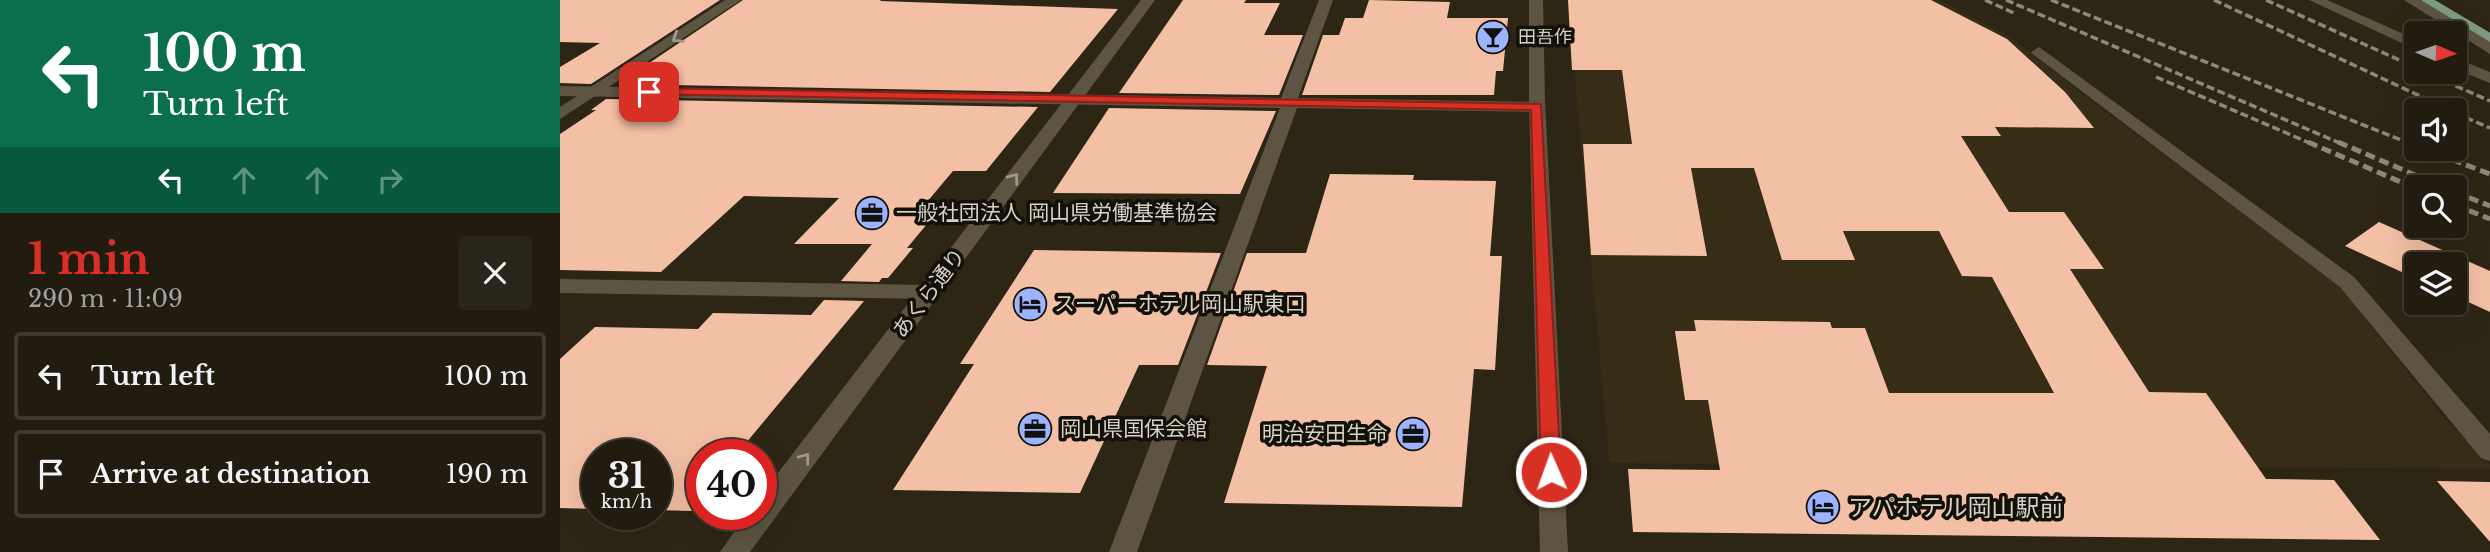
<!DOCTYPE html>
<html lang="en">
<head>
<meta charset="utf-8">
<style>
	:root { --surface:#221c10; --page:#2a2519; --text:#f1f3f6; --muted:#a2a19f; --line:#3f3a30; --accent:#d93025 }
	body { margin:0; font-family:"Libre Baskerville","Noto Sans JP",serif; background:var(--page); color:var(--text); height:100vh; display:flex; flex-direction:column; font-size:26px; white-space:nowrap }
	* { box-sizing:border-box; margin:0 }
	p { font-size:23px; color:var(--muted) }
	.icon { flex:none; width:38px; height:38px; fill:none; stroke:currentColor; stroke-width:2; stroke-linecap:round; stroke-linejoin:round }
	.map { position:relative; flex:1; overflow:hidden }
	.side { display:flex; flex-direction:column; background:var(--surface); width:560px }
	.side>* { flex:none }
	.guide { background:#0b6e4f; color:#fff; overflow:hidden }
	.needle { width:46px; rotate:92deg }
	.buttons { position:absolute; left:1844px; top:21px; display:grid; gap:14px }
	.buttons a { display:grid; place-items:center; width:63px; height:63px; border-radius:7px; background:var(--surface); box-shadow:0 7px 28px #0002,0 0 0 2px var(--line); font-size:35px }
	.speed { position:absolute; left:21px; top:439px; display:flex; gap:14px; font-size:35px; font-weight:700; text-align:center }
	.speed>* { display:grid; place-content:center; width:91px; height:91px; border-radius:50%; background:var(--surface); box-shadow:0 7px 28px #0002,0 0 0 2px var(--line); line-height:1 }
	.speed small { font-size:18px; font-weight:400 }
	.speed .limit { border:10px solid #d22; background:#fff; color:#111 }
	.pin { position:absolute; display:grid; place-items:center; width:60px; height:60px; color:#fff; margin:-30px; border-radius:14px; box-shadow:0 4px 10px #0006 }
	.me { position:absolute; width:77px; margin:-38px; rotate:358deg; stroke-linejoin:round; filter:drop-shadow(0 0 5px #0008) }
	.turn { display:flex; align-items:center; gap:24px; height:147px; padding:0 28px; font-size:32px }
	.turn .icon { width:91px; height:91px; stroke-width:2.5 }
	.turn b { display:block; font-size:49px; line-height:60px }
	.lanes { display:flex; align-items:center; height:66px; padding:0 28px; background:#0003; justify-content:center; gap:35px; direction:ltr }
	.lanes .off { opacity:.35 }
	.round { display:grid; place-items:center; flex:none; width:74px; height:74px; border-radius:7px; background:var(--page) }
	.overview { display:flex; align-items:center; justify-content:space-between; height:119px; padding:0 28px }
	h1 { font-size:42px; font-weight:800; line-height:52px; color:var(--accent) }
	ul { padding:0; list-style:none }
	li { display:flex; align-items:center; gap:21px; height:88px; margin:0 14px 10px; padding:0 14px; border:4px solid var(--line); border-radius:7px }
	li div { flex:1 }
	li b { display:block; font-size:26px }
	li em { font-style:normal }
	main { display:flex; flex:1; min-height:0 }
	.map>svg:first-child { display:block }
	.built { fill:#372c15 }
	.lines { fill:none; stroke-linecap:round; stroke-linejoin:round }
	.stream { stroke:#7d9b82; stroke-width:9 }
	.building { fill:#f4c0a5 }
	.street { fill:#5d5442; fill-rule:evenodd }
	.secondary { fill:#5d5442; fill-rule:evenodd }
	.rail-far1 { stroke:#8e877a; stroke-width:3.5; stroke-dasharray:8 3.5; stroke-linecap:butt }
	.rail { stroke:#8e877a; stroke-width:5; stroke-dasharray:10 5; stroke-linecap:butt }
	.oneway { stroke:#a0998b }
	.route { fill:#d93025; stroke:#8d1f18; stroke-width:2 }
	.labels { text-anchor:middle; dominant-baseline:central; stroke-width:7; stroke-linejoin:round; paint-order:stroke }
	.far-poi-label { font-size:18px; fill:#d7d1c7; stroke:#131008; text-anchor:start }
	.poi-label { font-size:21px; fill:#d7d1c7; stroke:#131008; text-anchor:start }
	.street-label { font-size:21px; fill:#d7d1c7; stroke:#131008 }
	.near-poi-label { font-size:24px; fill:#d7d1c7; stroke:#131008; text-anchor:start }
</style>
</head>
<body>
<main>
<section class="side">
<div class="guide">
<div class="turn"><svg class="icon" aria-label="left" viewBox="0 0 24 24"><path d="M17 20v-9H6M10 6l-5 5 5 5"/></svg><div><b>100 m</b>Turn left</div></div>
<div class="lanes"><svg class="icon" aria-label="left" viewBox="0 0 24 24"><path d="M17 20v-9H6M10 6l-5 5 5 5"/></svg><svg class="icon off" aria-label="ahead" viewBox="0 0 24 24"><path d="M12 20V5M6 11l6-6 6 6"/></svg><svg class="icon off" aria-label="ahead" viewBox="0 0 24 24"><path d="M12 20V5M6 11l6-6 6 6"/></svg><svg class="icon off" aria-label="right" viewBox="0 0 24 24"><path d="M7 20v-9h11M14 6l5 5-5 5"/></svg></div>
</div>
<div class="overview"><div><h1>1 min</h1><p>290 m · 11:09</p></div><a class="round"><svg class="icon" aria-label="close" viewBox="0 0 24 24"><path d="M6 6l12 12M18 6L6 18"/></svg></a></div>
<ul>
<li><svg class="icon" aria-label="left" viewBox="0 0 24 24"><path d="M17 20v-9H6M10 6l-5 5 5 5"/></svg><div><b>Turn left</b></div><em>100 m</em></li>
<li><svg class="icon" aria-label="arrive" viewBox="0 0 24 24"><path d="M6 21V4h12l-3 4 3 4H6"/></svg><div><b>Arrive at destination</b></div><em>190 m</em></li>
</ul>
</section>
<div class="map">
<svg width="1930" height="552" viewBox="0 0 1930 552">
	<rect width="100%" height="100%" fill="#2e2615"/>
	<path class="built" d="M1008 0H1379L1452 38 1526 97 1779 285 1884 418 1930 464V469L1049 463Z"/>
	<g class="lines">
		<path class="stream" d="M1866 0 1930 38"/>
	</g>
	<path class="building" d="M0 0H160L31 84 0 83V67L40 43 0 42Z
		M183 0H321L320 1 558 9 490 92 58 84Z
		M623 0H686L684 3H720L704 35H743L719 95 559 93Z
		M809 0 890 2 887 18H948L943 71H936L934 95H742L763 35H779L785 18H803Z
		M1008 0H1371L1447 39 1505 92 1534 128 1435 127 1441 136H1401L1449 212H1504L1544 269H1510L1589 392 1646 393 1706 479 1774 480 1820 540 1073 532 1068 469 1160 470 1148 400H1125L1115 331H1136L1134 320 1270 322 1272 328H1305L1329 393H1494L1432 277 1402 276 1379 231H1283L1295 260H1222L1194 168H1131L1147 256 1031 255 1023 144H1072L1062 70H1012Z
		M46 99 478 107 426 171H393L356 215 367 224 347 248H353L328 278H322L319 282 281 281 312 244H234L279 198 184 196 101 272 0 270V134L36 110H31Z
		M549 108 716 111 680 194 493 193Z
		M770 174 854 175 853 180 936 181 930 256H942L935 370 914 369 902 507 664 503 707 366 647 365 687 253H746Z
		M1819 222 1930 271V312L1895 296V264H1857V279L1785 246Z
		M474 250 661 253 618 365H579L520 493 333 490 414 364H400Z
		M264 300 304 301 176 455H142V498L131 511 96 510V455H37V509L0 508V359L35 327 138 329 153 313 251 315Z
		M1877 481 1930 482V542Z"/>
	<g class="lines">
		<path class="street" d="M759 0H773L738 98 977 102 985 107 977 112 737 108 577 552H549L720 108 0 96V86L721 98Z
			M1749 0H1767L1857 40V50Z
			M1844 0H1861L1930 42V54Z
			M1479 47 1794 277 1930 434V461L1921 458 1780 287 1474 55 1471 52Z
			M1895 58 1930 72V83L1895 69Z
			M0 279 369 285 377 287 380 292 377 297 369 299 0 293Z"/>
		<path class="secondary" d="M165 0H181L0 119V107Z
			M581 0H595L190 552H160L187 514H201V495Z
			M969 0H983L985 101 1008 552H980L969 101Z"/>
		<path class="rail-far1" d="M1425 0 1456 14
			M1446 0 1782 144
			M1491 0 1851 144
			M1654 0 1890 110
			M1706 0 1857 68
			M1864 72 1930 101
			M1596 77 1752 144
			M1895 113 1930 128"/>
		<path class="rail" d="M1748 142 1857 189
			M1778 142 1883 187
			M1847 142 1857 146
			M1864 149 1930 174
			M1895 192 1930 206
			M1895 205 1930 219"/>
	</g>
	<defs><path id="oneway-chevron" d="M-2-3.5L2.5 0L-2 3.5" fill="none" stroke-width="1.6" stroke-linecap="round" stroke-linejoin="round" transform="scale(1.75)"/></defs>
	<g class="oneway">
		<use href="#oneway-chevron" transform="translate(117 38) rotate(147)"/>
		<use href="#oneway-chevron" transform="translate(454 178) rotate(-53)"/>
		<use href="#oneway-chevron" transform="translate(245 458) rotate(-53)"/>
	</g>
	<path class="route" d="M89 88 981 104 1001 472 998 477 991 479 984 477 981 472 971 110 85 94 83 92Z"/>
	<defs>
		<symbol id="bar-disc" viewBox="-11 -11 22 22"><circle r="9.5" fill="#9db4fd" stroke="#131008"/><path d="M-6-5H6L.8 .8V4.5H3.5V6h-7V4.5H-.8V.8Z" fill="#111"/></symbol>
		<symbol id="office-disc" viewBox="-11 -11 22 22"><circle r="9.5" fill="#9db4fd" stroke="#131008"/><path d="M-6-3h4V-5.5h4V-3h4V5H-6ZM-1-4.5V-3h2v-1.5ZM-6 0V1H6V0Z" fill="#111"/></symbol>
		<symbol id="hotel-disc" viewBox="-11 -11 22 22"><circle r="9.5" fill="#9db4fd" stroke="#131008"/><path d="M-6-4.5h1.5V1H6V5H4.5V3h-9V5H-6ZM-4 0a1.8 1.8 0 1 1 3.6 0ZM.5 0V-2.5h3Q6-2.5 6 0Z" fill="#111"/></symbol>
	</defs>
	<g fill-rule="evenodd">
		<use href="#bar-disc" x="914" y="18" width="38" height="38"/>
		<use href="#office-disc" x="293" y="194" width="38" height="38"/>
		<use href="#hotel-disc" x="451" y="285" width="38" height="38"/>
		<use href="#office-disc" x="456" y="410" width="38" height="38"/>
		<use href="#office-disc" x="834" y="415" width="38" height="38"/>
		<use href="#hotel-disc" x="1244" y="488" width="38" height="38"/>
	</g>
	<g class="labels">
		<g class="far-poi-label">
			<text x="958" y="37">田吾作</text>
		</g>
		<g class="poi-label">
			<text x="336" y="213">一般社団法人 岡山県労働基準協会</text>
			<text x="494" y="304">スーパーホテル岡山駅東口</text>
			<text x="500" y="429">岡山県国保会館</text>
			<text x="828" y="434" text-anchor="end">明治安田生命</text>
		</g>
		<g class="street-label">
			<text transform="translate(369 293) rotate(-53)">あくら通り</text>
		</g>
		<g class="near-poi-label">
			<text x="1288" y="507">アパホテル岡山駅前</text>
		</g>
	</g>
</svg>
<div class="buttons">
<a><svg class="needle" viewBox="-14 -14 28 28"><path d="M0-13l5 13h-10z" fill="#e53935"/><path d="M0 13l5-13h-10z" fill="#a2a19f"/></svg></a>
<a><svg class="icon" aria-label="sound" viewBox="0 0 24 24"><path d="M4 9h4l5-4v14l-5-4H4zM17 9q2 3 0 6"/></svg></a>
<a><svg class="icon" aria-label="search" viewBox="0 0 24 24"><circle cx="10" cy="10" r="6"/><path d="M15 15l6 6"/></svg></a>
<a><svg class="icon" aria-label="layers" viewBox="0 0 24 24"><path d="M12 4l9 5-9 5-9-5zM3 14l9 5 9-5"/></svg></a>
</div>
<div class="speed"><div>31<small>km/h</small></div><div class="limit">40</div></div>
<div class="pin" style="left:89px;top:92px;background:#d93025"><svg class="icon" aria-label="arrive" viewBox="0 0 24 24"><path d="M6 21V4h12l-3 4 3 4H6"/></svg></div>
<svg class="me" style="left:991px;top:472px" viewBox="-20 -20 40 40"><circle r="17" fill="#d93025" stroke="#fff" stroke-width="3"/><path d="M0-11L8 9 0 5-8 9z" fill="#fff"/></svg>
</div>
</main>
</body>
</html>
